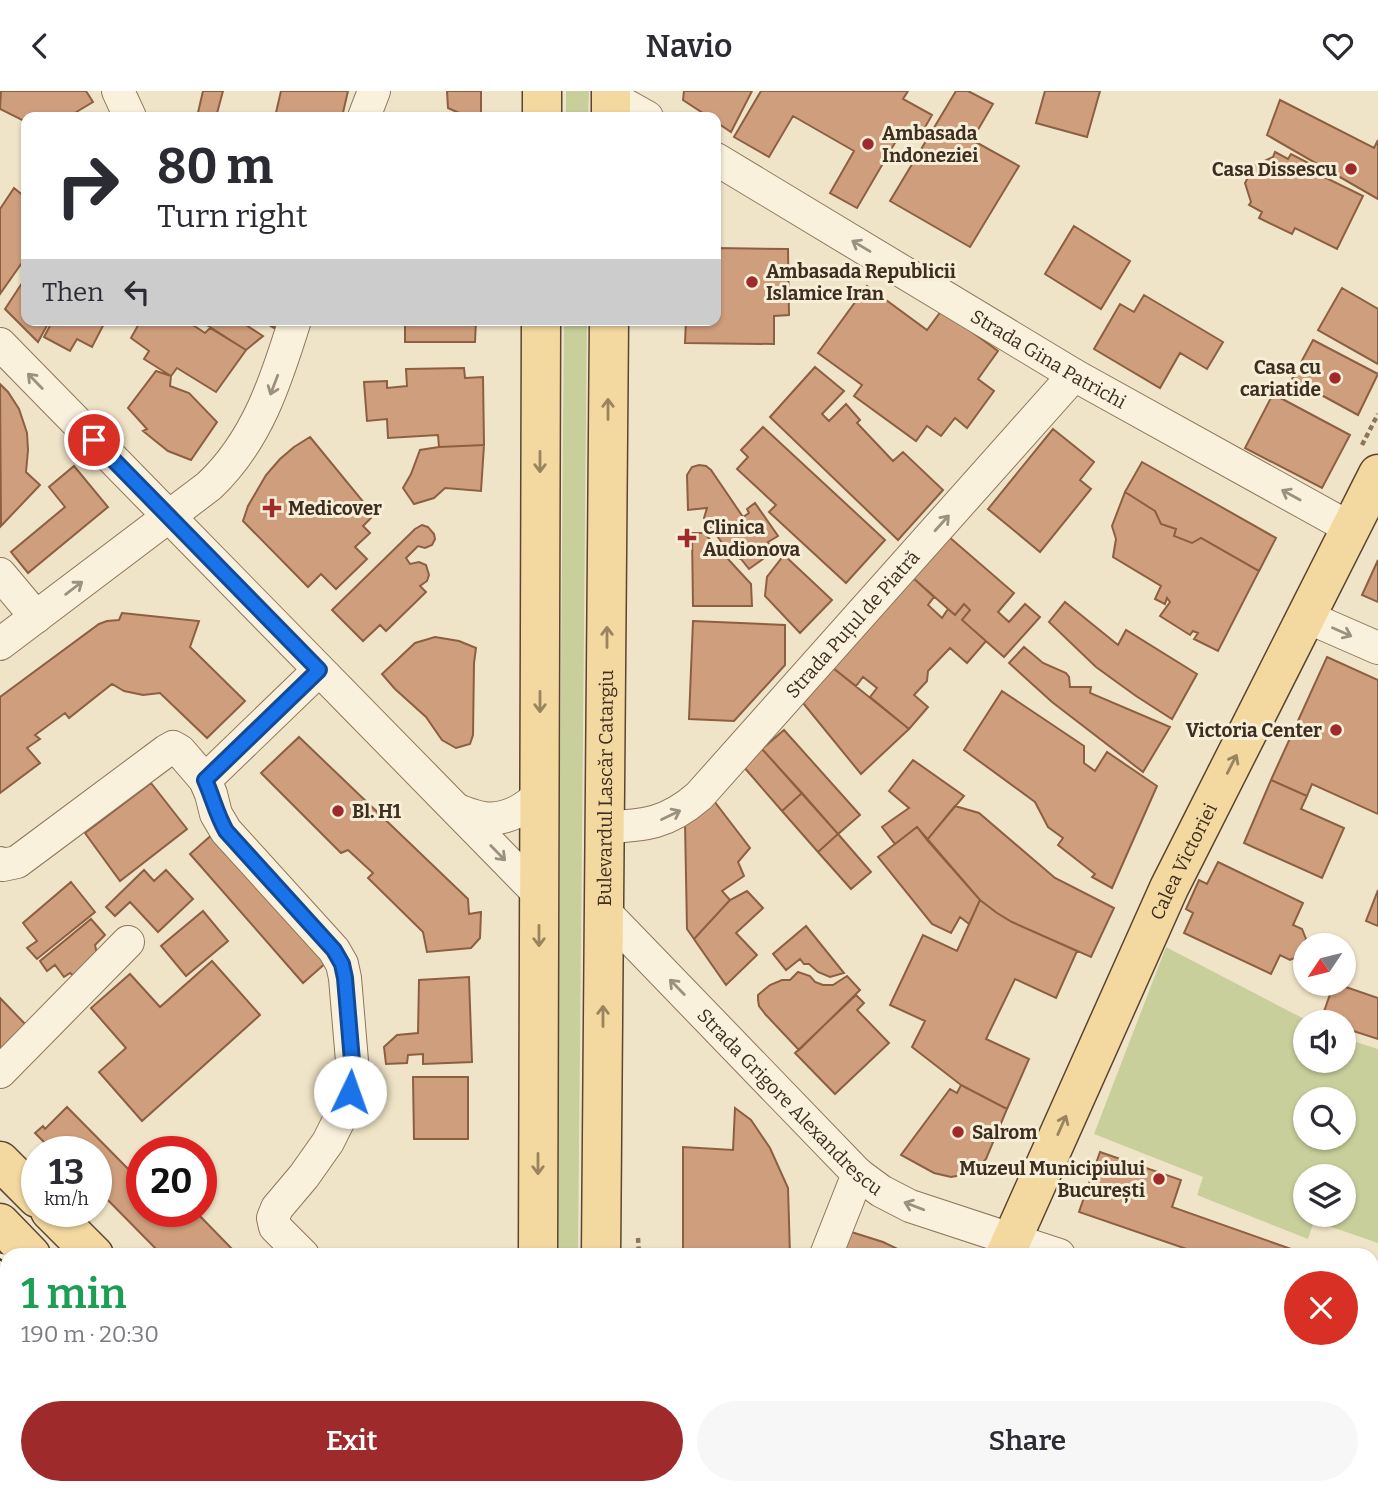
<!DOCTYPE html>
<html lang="en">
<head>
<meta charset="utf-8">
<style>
	:root { --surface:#fff; --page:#f7f7f7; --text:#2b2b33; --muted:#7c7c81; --accent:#9e2a2b }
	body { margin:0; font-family:Bitter,serif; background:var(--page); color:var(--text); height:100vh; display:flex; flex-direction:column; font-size:26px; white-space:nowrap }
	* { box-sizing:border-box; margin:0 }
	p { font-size:23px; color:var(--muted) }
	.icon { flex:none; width:38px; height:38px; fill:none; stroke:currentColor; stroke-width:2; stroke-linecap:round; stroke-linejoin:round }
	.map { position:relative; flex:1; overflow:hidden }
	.drawer { position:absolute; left:0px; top:1157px; width:1379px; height:247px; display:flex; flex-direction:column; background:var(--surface); border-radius:21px 21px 0 0; box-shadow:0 2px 5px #0004 }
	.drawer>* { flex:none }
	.banner { position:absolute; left:21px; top:21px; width:700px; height:214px; border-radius:14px; box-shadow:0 2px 5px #0004; background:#fff; color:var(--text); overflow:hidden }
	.needle { width:46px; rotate:235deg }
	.fabs { position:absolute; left:1293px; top:842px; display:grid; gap:14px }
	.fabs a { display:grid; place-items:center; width:63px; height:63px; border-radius:50%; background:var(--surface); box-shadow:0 2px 5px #0004; font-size:35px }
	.speed { position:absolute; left:21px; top:1045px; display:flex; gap:14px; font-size:35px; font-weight:700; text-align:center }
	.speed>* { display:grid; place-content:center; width:91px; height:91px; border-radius:50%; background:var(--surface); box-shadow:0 2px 5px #0004; line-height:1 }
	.speed small { font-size:18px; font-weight:400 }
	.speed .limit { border:10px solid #d22; background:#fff; color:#111 }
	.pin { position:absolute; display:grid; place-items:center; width:60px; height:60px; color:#fff; margin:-30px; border:4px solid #fff; border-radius:50%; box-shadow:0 2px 7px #0007 }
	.me { position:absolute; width:77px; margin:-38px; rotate:3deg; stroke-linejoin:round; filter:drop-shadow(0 0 5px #0008) }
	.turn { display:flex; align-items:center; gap:24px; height:147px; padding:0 21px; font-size:32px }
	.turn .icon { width:91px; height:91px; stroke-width:2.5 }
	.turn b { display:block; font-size:49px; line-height:60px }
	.then { display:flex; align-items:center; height:66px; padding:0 21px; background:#0003; gap:14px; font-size:26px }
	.round { display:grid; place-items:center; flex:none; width:74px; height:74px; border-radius:37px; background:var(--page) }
	.head { display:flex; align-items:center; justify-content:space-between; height:119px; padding:0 21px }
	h1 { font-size:42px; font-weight:600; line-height:52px; color:#1e9e55 }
	.primary-button { display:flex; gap:14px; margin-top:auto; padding:14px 21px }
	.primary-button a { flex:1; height:80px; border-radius:42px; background:var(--accent); color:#fff; font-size:28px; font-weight:600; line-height:80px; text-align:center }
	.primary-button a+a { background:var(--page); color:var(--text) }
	header { display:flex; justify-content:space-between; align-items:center; height:91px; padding:0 21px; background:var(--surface); font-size:32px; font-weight:600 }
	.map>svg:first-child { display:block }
	.green { fill:#c9cf9b; fill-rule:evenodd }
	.building { fill:#cf9f7d; stroke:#8d5f41; stroke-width:2 }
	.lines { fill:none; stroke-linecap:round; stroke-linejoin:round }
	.minor-casing { stroke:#8d765c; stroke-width:34 }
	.major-casing { stroke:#5b4430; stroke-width:41 }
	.path { stroke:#8d765c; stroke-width:4.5; stroke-dasharray:5 3.5; stroke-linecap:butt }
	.minor { stroke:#faf1dc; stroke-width:32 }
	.major { stroke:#f3d9a0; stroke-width:38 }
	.tram { stroke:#3d2e20; stroke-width:2 }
	.oneway { stroke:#9c907e }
	.oneway2 { stroke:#988460 }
	.route-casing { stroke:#114b97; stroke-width:18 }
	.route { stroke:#1a73e8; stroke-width:12 }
	.poi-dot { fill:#9e2a2b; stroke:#f7eed8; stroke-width:2.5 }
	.labels { text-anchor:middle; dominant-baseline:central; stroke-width:6; stroke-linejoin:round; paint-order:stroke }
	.poi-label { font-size:19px; font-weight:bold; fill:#3d2e20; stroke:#f7eed8; text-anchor:start }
	.street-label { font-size:19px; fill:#3d2e20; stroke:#f7eed8 }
</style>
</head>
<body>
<header><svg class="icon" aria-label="back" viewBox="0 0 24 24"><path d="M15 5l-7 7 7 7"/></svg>Navio<svg class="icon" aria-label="heart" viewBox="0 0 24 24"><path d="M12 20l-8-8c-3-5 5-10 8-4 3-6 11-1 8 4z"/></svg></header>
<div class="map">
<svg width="1378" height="1402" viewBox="0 0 1378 1402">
	<rect width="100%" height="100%" fill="#f0e4c8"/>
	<path class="green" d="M566 0H589L588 26H566Z
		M564 229H587L578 1164H556Z
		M1166 856 1310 931H1306V970H1344V947L1378 958V1152L1314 1130 1308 1148 1197 1104 1203 1086 1094 1043ZM1306 1008H1344V1046H1306ZM1306 1085H1344V1124H1306Z"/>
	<path class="building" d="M1 0H86L93 11 68 26H26V31L0 18Z
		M203 0H223L216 26H197Z
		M281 0H348L342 26H275Z
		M447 0H481V26H468L448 17Z
		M684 0H752L731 41 716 31V26H709L683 9Z
		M761 0H908L903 8 932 24 919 47 903 38 857 117 830 102 854 60 793 25 769 66 734 46Z
		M956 0H968L993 13 972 49 1019 75 970 156 890 110Z
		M1045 0H1100L1087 46 1036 32Z
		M1280 9 1374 57 1378 49V108L1267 44Z
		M1275 61 1288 68 1291 63 1324 80 1322 85 1363 105 1337 158 1295 137 1292 143 1259 127 1262 121 1249 114 1251 111 1245 92 1254 75 1273 66Z
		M14 97 26 107V166L0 203V118Z
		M1074 135 1130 170 1101 218 1045 183Z
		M716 157 788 158 789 224 774 225V253L685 252 686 229H716Z
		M26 186V229H50L38 251 5 218Z
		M867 195 927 239 942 219 998 260 978 288 994 300 967 337 955 327 941 345 927 335 916 350 854 305 862 294 818 262Z
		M1342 197 1378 218V273L1318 239Z
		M1144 204 1223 251 1207 278 1180 262 1160 297 1094 258 1120 213 1134 221Z
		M53 229H106L92 256 77 248 70 260 44 246Z
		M141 229H192L190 232 205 242 210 237 246 259 216 301 177 277 171 285 144 268 149 260 131 247Z
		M199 229H238L263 245 246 259Z
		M261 229H277L274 237Z
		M405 229H476L475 251H405Z
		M1313 249 1378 283 1358 324 1292 288Z
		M815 276 844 300 822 323 829 330 846 313 860 329 857 332 893 370 903 361 943 399 898 449 770 326Z
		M464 277 465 287 483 286 484 354 439 356 438 344 388 347 387 328 367 330 364 291 387 290V297L407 295 406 278Z
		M156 280 171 285 170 295 189 302 217 331 191 369 168 360 143 340 147 338 128 317Z
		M0 293 8 301 19 318 27 342 28 359 26 381 40 394 1 435Z
		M1273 303 1350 344 1322 397 1245 357Z
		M763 336 885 449 846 492 769 421 776 414 737 378 748 366 741 359Z
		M1053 338 1094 371 1080 389 1091 398 1040 461 988 418Z
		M310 346 374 424 363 435 370 442 355 456 367 468 336 498 321 483 308 496 243 430 248 415 266 384 280 368 294 356Z
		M484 354 481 400 445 397 434 407 414 413 403 397 411 383 420 359 439 356Z
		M1142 371 1276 447 1259 480 1201 447 1192 452 1174 445 1176 438 1161 433 1155 420 1125 401Z
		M699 374 706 375 711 379 743 426 749 422 747 418 755 412 778 445 768 451 774 460 749 478 741 468 731 464 704 427 707 417 688 419 687 384 692 376Z
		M74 375 108 416 28 482 11 461 65 416 49 396Z
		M1125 401 1155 420 1161 433 1176 438 1174 445 1192 452 1201 447 1259 480 1218 560 1194 548 1198 542 1193 540 1190 544 1160 525 1170 511 1167 507 1165 513 1155 508 1161 495 1113 466 1116 448 1112 435Z
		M422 434 428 436 434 443 435 448 432 454 425 457 418 455 406 467 410 473 419 471 426 474 429 484 427 490 420 495 426 501 386 540 380 534 363 550 332 519 415 438Z
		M692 442H704L751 493 752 515H693Z
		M948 445 1014 502 998 521 1009 531 1025 513 1040 526 1004 566 962 529 970 519 964 513 955 524 912 486Z
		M784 464 832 509 800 542 765 505 767 486Z
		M1378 469V511L1362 504Z
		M912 486 934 506 928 514 942 527 948 518 955 524 964 513 970 519 962 529 986 550 967 572 950 557 928 580 927 590 914 604 928 616 909 638 870 606 877 597 863 586 856 595 833 577Z
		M1065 511 1118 554 1126 539 1197 583 1172 628 1136 605 1096 576 1049 531Z
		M122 522 199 530 190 556 245 610 207 647 160 602 143 604 124 600 112 593 69 627 65 622 35 644 40 648 27 657 40 672 0 702V606L99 533 107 530 119 529Z
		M693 530 785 534V574L734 630 689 628Z
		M435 546 459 550 476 557 474 572 473 644 470 653 456 657 442 649 426 626 395 598 382 583 415 552Z
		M1024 556 1043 572 1066 582 1069 586 1070 596H1091L1090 602 1170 636 1143 681 1052 611 1009 572Z
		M1327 566 1378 589V723L1312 693 1307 705 1271 689Z
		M833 577 909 638 861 683 803 612Z
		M1002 600 1084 655V672L1095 680 1107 661 1157 695 1112 797 1092 786 1095 783 1058 754 1063 747 1048 736 1035 711 964 659Z
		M784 639 860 724 838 743 762 658Z
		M299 646 468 808 469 823 481 821 480 847 471 857 427 861 423 841 368 787 373 782 348 759 341 762 261 682Z
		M762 658 802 702 782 720 743 675Z
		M913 669 964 705 927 749 917 736 895 753 882 736 909 717 889 700Z
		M1271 689 1307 705 1301 718 1344 737 1322 787 1244 752Z
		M151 692 187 738 120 790 85 742Z
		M802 702 838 743 818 761 782 720Z
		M711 706 750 757 738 771 744 785 722 800 730 809 694 848 687 838 685 731Z
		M955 715 979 722 1055 787 1114 817 1091 866 1012 831 997 822 980 809 927 749Z
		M917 736 980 809 969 833 960 826 951 842 932 833 878 766Z
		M214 742 327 871 303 892 190 763Z
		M838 743 871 781 851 798 818 761Z
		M1218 771 1303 812 1293 834 1302 838 1306 848 1299 865 1290 869 1280 864 1271 883 1184 842 1193 822 1186 818 1199 789 1207 793Z
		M144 779 154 790 166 779 193 808 158 841 130 811 115 825 106 816Z
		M71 791 95 821 37 868 27 857 37 850 23 832Z
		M1378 799V835L1366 830Z
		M747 800 763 817 736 842 757 864 726 894 694 848 730 809Z
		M980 809 997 822 1012 831 1077 860 1056 907 1015 888 986 948 1029 968 1007 1018 961 994 912 956 925 930 890 914 923 844 957 860Z
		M203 820 228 850 186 885 161 855Z
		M91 828 105 844 95 854 97 863 77 888 70 882 64 886 55 874 47 880 40 870Z
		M806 835 844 882 830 886 818 881 809 873H804L800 868 786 879 773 863Z
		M212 870 260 924 142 1030 99 981 126 957 91 917 130 883 160 916Z
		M798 881 810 885 815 891 823 894H833L847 885 860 899 799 959 766 924 759 915 758 909V904L770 894 782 889H790Z
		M469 886 472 971 423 973V963L408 964 407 972 386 973 384 956 397 944 418 942 419 889Z
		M1334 892 1378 907V948L1344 937V931H1327L1321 929Z
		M856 904 864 912 857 919 889 952 835 1003 795 962Z
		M0 907 28 936 0 963Z
		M413 986H468V1048H414Z
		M961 994 1007 1018 986 1068 976 1079 968 1083 951 1086 934 1082 901 1064 950 998 957 1002Z
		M67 1016 142 1092V1120H170L172 1122 196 1121 235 1161 232 1164H162L96 1097V1060H60L52 1053 49 1056 35 1042 43 1035 45 1038Z
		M735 1017 751 1029 770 1057 788 1097 790 1164H683V1056L733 1059Z
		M1100 1061 1181 1089 1172 1116 1308 1164H1204L1079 1121Z
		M845 1139 883 1151 902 1160 907 1164H837Z
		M0 1323 7 1332V1349L0 1355Z
		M391 1396H420L408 1402H396Z
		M682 1396H723V1402H682Z
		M795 1396H848L846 1402H793Z
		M974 1396H1044L1042 1402H972Z"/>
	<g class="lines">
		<defs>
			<g id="minor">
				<path d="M118 0 130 26"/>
				<path d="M611 6 647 26"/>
				<path d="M364 26 374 0"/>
				<path id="s1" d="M716 68 1074 284 1350 437"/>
				<path d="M0 253 539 803"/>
				<path d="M0 483 36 526"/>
				<path d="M1307 526 1378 557"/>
				<path d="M0 553 209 395C257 350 276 290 295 229"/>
				<path d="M205 689 319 579"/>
				<path d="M457 719C466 722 475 726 484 727 505 730 526 718 539 704"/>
				<path id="s2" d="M605 736C645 735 668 732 699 705L1074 284"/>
				<path d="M0 772 3 774 17 771 166 660 173 656 180 660 205 689 211 703 216 723 226 740 334 859 342 873 345 887 353 982 350 1001 343 1021 328 1051 304 1085 277 1117 273 1127 275 1136 303 1164"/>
				<path id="s3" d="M603 819 858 1083 881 1100 910 1115 1059 1164"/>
				<path d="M0 981 128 851"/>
				<path d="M826 1164 858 1083"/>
				<path d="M0 1179 7 1187"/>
				<path d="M1372 1270 1378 1272"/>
				<path d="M209 1396 214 1402"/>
				<path d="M1226 1396H1230"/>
				<path d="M1103 1402 1105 1396"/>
			</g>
			<g id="major">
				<path d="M542 26V0"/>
				<path d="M611 26V0"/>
				<path d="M0 1070 37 1107"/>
				<path d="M50 1120 94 1164"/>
				<path d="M0 1132 31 1164"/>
				<path d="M538 1164 541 229"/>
				<path id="s4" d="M601 1164 609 229"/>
				<path id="s5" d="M1005 1164 1169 797 1378 383"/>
				<path d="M0 1225 7 1232"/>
				<path d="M0 1282 7 1289"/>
				<path d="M105 1396 110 1402"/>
				<path d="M164 1396 169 1402"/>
				<path d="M257 1396 263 1402"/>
				<path d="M327 1396 333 1402"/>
				<path d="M600 1396V1402"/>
				<path d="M537 1402V1396"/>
				<path d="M914 1402 916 1396"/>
			</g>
		</defs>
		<use href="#minor" class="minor-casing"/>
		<use href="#major" class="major-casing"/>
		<path class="path" d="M1362 354 1378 323
			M638 1147 639 1164
			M654 1396V1402"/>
		<use href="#minor" class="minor"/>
		<use href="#major" class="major"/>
		<path class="tram" d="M0 1168 7 1175
			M0 1189 7 1196
			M200 1396 206 1402
			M219 1396 225 1402"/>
	</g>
	<defs><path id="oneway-shaft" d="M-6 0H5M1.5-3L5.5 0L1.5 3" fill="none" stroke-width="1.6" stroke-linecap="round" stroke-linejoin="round" transform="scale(1.75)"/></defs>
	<g class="oneway">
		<use href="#oneway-shaft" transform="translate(861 155) rotate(-149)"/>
		<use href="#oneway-shaft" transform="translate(35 290) rotate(-134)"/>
		<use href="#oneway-shaft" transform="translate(274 294) rotate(111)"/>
		<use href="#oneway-shaft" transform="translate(1291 404) rotate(-151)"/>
		<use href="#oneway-shaft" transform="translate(942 432) rotate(-48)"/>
		<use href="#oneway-shaft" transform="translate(74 497) rotate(-37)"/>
		<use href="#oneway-shaft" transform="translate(1342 541) rotate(24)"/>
		<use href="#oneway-shaft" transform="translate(671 724) rotate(-26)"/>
		<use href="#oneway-shaft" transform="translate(498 762) rotate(46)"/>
		<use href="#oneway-shaft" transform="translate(677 896) rotate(-134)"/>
		<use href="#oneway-shaft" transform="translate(914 1115) rotate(-159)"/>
	</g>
	<g class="oneway2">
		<use href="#oneway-shaft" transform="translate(608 318) rotate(-90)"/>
		<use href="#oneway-shaft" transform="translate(540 371) rotate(90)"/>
		<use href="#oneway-shaft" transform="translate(607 546) rotate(-90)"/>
		<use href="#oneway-shaft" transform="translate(540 611) rotate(90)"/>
		<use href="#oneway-shaft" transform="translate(1232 673) rotate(-63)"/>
		<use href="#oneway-shaft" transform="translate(539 845) rotate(90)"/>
		<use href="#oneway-shaft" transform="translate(603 925) rotate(-90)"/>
		<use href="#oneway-shaft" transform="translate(1062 1034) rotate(-66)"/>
		<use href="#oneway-shaft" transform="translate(538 1073) rotate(90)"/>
	</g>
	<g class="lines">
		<defs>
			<path id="route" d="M94 349 319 579 205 689C213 707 216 722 226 740L334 859 342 873 345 887 353 982 350 1001"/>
		</defs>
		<use href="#route" class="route-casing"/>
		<use href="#route" class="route"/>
	</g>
	<g class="poi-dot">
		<circle cx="868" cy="53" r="7"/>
		<circle cx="1351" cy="78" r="7"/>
		<circle cx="752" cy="191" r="7"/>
		<circle cx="1335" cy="287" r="7"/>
		<path d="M268.5 406.5h7v7h7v7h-7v7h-7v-7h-7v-7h7z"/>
		<path d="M683.5 436.5h7v7h7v7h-7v7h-7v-7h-7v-7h7z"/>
		<circle cx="1336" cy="639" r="7"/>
		<circle cx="338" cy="720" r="7"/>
		<circle cx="958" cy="1041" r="7"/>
		<circle cx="1159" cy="1088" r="7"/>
	</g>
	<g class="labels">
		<g class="poi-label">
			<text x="882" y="42">Ambasada<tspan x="882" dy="22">Indoneziei</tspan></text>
			<text x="1337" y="78" text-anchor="end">Casa Dissescu</text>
			<text x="766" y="180">Ambasada Republicii<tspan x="766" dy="22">Islamice Iran</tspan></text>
			<text x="1321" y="276" text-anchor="end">Casa cu<tspan x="1321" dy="22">cariatide</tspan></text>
			<text x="288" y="417">Medicover</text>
			<text x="703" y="436">Clinica<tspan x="703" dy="22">Audionova</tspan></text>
			<text x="1322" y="639" text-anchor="end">Victoria Center</text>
			<text x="352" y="720">Bl. H1</text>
			<text x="972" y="1041">Salrom</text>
			<text x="1145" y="1077" text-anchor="end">Muzeul Municipiului<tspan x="1145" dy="22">București</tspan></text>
		</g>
		<g class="street-label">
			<text stroke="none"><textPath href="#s1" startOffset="388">Strada Gina Patrichi</textPath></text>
			<text stroke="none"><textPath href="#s2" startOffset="332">Strada Puțul de Piatră</textPath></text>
			<text stroke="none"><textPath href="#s4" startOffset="467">Bulevardul Lascăr Catargiu</textPath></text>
			<text stroke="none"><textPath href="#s5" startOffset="432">Calea Victoriei</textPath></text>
			<text stroke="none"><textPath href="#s3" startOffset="268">Strada Grigore Alexandrescu</textPath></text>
		</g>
	</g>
</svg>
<div class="fabs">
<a><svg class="needle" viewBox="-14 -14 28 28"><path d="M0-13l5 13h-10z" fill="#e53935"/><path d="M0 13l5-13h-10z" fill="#7c7c81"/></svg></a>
<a><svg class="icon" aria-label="sound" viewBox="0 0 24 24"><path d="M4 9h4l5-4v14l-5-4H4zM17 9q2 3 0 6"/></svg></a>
<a><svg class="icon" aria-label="search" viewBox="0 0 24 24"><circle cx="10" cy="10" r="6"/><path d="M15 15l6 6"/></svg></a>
<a><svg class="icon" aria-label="layers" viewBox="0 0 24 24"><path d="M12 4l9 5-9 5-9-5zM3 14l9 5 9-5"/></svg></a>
</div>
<div class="speed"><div>13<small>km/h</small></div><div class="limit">20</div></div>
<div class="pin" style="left:94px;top:349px;background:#d93025"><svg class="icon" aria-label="arrive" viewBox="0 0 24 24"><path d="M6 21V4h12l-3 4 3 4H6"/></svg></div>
<svg class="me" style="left:350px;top:1001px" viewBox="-20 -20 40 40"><circle r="19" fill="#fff"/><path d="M0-13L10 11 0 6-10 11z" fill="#1a73e8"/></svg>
<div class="banner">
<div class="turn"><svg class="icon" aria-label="right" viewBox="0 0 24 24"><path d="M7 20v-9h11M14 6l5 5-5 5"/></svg><div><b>80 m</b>Turn right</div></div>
<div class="then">Then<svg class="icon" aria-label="left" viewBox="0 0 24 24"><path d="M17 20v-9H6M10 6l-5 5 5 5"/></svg></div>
</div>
<section class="drawer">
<div class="head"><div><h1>1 min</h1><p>190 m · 20:30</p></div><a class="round" style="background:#d93025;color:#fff"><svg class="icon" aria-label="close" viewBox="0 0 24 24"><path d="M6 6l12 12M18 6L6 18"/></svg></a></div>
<div class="primary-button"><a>Exit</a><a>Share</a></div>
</section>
</div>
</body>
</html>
